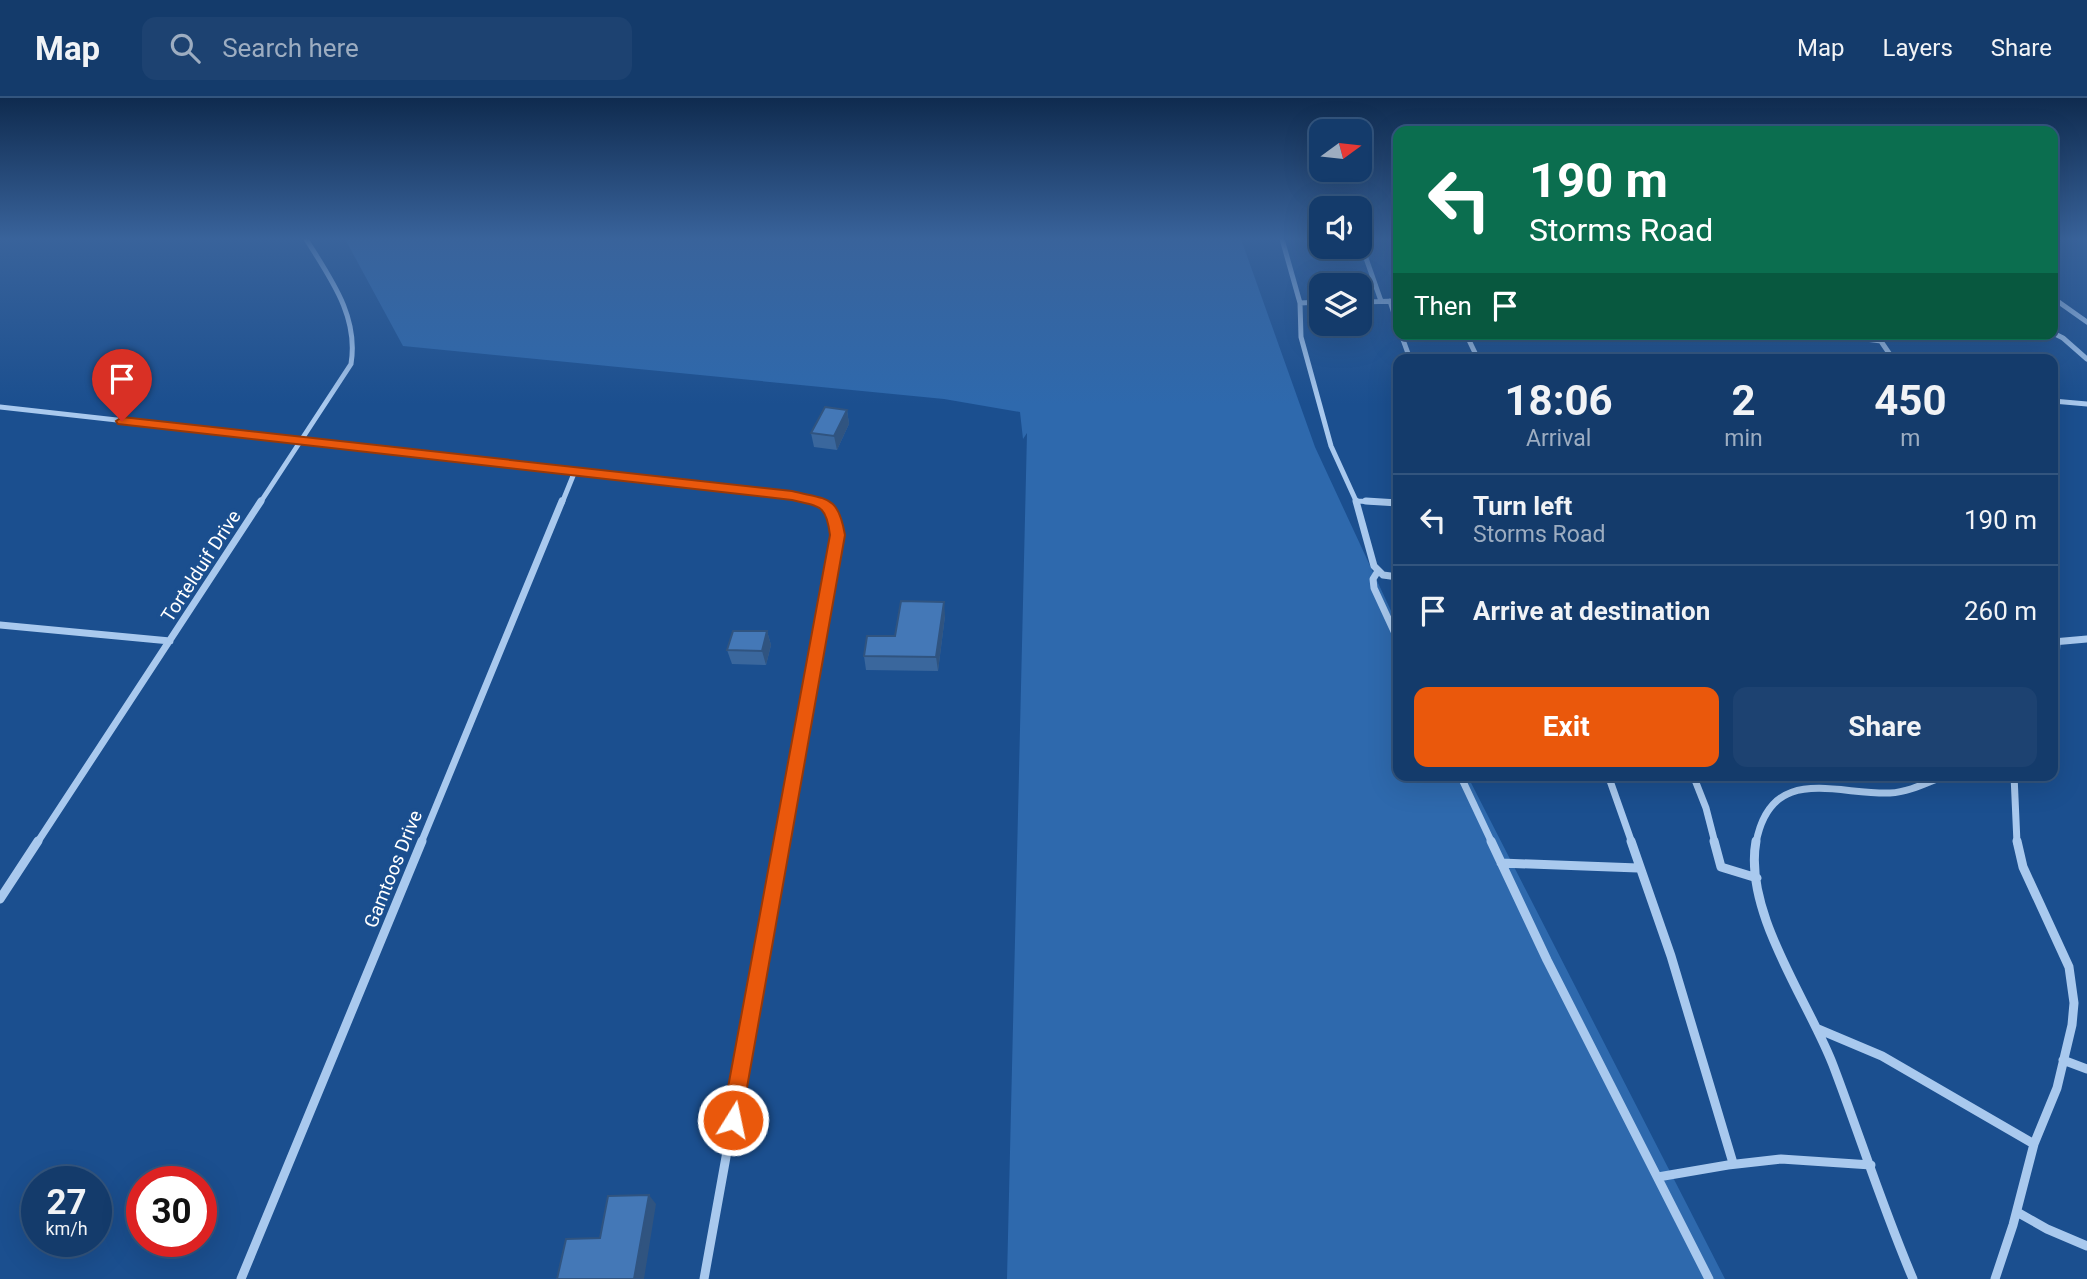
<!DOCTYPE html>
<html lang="en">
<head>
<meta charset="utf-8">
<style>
	:root { --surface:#143b6b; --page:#1d4271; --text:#f1f3f6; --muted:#9dadc1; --line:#33557e; --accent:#ea580c }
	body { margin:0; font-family:Roboto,sans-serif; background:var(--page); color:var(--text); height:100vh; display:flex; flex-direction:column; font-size:26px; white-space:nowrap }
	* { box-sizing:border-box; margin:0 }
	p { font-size:23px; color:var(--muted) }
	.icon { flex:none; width:38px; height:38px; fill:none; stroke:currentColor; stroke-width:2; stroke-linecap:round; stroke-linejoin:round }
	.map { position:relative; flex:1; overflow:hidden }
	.side { position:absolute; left:1393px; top:256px; width:665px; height:427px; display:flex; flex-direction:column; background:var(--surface); border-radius:14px; box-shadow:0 7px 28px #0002,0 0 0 2px var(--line) }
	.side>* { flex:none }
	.hud { position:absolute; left:1393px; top:28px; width:665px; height:214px; border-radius:14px; box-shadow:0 7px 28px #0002,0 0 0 2px var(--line); background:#0b6e4f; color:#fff; overflow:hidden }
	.needle { width:46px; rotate:75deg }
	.fabs { position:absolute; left:1309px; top:21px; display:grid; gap:14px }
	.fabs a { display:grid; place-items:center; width:63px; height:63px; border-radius:14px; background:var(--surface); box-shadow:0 7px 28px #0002,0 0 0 2px var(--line); font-size:35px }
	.speed { position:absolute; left:21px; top:1068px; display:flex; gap:14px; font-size:35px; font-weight:700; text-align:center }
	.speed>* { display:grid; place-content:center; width:91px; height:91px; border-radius:50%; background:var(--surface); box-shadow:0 7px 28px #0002,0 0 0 2px var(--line); line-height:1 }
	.speed small { font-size:18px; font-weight:400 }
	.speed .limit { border:10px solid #d22; background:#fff; color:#111 }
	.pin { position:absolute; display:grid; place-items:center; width:60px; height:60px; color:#fff; margin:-72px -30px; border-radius:50% 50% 50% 0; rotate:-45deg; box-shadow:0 0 7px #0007 }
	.pin .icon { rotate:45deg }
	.me { position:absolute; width:77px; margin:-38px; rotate:10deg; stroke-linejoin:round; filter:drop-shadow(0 0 5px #0008) }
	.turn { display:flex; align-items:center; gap:24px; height:147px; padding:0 21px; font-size:32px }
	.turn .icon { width:91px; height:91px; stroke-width:2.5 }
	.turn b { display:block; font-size:49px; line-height:60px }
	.then { display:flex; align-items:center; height:66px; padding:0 21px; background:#0003; gap:14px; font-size:26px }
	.eta { display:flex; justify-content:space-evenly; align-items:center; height:119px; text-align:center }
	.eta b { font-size:42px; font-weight:700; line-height:49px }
	.cta { display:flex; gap:14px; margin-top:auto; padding:14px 21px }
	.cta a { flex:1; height:80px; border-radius:14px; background:var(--accent); color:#fff; font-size:28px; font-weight:700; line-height:80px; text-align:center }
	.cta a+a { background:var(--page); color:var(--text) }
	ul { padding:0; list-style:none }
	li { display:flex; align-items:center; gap:21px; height:91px; padding:0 21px; border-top:2px solid var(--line) }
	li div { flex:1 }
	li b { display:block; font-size:26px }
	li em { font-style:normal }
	header { display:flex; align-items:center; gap:42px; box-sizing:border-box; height:98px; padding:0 35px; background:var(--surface); border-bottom:2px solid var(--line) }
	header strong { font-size:33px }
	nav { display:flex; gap:38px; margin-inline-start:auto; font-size:24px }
	.search { width:490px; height:63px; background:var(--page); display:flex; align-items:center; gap:18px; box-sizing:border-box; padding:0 24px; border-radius:14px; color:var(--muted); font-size:26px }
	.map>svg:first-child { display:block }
	.green { fill:#2e69ad }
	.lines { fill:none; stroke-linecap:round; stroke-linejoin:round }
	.minor-far2 { stroke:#a9c9ee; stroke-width:5 }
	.minor-far1 { stroke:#a9c9ee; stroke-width:7 }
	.minor { stroke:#a9c9ee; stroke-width:9 }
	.wall { fill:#3a679d }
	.shaded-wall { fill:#305480 }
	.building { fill:#4478b7; stroke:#305480; stroke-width:2 }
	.route { fill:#ea580c; stroke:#983908; stroke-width:2 }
	.labels { text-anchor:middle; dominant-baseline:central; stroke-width:7; stroke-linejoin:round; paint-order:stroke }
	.street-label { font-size:19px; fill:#fff; stroke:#1b4f8f }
</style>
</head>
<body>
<header>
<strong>Map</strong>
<div class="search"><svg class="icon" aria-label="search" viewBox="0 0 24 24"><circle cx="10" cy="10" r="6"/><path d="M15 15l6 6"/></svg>Search here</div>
<nav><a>Map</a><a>Layers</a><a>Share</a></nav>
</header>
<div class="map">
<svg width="2087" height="1181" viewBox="0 0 2087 1181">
	<rect width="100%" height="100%" fill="#1b4f8f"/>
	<path class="green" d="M345 141H1241L1315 349 1398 528V677H1467L1725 1181H1007L1027 335 1023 341 1020 314 944 301 403 248Z"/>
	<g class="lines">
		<path class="minor-far2" d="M1282 141 1300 205 1301 239 1331 348 1357 405
			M1360 143 1381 203
			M2053 200 2087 224
			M1390 203 1398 228
			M1360 204 1398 203
			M1300 205 1321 204
			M2053 235 2063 240 2087 261
			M1401 236 1410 261
			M1466 236 1478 261
			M1827 236 1881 243
			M1876 236 1893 261
			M1984 236 2013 239 2040 236
			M1893 259 1904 261
			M2053 303 2087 306
			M0 309 792 397 822 405
			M1356 403 1398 405
			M260 405 351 266C359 218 330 180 306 141
			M562 405 575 373"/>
		<path class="minor-far1" d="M1356 403 1374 468 1383 477 1398 479
			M1366 403 1398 405
			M1378 473 1373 481 1374 490 1398 542
			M0 527 170 543
			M2053 544 2087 541
			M2053 608 2057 544
			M1460 677 1492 745
			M1608 677 1632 745
			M1693 677 1706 710 1715 745
			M2014 677 2017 745
			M37 745 261 403
			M421 745 562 403
			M783 745 838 437 835 418 819 403
			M1756 745C1771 665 1836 697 1890 695 1910 694 1928 684 1947 677"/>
		<path class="minor" d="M1491 743 1547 862 1709 1181
			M1631 743 1671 858 1733 1065
			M1714 743 1721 769 1757 780
			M1756 743C1743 814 1808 902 1833 967 1860 1038 1883 1111 1913 1181
			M1501 765 1638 770
			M0 801 38 743
			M1818 931 1882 958 2034 1046
			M2063 962 2087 971
			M1658 1079 1728 1067 1781 1061 1871 1067
			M2017 1114 2047 1131 2087 1148
			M241 1181 422 743
			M704 1181 783 743
			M1995 1181 2013 1127 2034 1046 2057 990 2072 927 2074 905 2069 869 2023 769 2017 743"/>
	</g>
	<path class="wall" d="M847 312 849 326 837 352 814 349 811 335Z
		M945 518 938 573 866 572 864 558 895 538Z
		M767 533 771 547 766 567 732 566 727 552Z"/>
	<path class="shaded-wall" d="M847 312 849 326 837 352 834 338Z
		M944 504 945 518 938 573 936 559Z
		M767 533 771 547 766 567 762 553Z
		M649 1097 656 1106 644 1181H634Z"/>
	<path class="building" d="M825 309 847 312 834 338 811 335Z
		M901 503 944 504 936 559 864 558 867 538H895Z
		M733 533H767L762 553 727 552Z
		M649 1097 634 1181H557L566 1141 600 1140 608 1098Z"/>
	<linearGradient id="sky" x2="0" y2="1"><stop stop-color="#0f2b4f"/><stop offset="0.46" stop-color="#39639b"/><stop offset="1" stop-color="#39639b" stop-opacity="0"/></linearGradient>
	<rect width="2087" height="306" fill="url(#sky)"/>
	<path class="route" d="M122 319 792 393C828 402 838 397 845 437L740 1029 733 1032 725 1029 722 1022 830 437C826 406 820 409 792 402L118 326 116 323Z"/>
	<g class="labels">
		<g class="street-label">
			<text transform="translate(201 468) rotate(-57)">Tortelduif Drive</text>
			<text transform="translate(393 771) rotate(-68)">Gamtoos Drive</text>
		</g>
	</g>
</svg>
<div class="fabs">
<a><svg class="needle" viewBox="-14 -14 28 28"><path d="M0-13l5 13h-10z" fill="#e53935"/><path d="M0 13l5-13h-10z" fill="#9dadc1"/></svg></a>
<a><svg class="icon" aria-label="sound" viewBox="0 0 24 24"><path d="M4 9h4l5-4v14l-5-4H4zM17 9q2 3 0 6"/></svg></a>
<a><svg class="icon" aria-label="layers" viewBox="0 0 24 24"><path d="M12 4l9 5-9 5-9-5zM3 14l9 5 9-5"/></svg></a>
</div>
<div class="speed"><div>27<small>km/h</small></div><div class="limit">30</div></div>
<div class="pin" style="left:122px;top:323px;background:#d93025"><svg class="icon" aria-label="arrive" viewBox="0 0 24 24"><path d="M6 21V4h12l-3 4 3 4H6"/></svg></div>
<svg class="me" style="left:733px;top:1022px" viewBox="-20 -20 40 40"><circle r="17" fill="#ea580c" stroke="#fff" stroke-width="3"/><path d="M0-11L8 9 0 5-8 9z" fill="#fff"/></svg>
<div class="hud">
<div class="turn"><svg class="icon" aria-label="left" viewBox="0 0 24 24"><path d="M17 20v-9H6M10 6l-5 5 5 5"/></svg><div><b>190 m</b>Storms Road</div></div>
<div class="then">Then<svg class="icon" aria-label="arrive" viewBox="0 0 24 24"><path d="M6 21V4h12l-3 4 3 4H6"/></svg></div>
</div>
<section class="side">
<div class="eta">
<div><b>18:06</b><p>Arrival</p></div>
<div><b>2</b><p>min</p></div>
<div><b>450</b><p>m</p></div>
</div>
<ul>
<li><svg class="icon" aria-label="left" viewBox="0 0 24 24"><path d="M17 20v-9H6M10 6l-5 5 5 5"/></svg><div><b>Turn left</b><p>Storms Road</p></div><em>190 m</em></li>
<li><svg class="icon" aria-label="arrive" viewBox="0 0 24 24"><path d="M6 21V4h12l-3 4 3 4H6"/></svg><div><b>Arrive at destination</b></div><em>260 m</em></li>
</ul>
<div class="cta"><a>Exit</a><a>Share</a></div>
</section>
</div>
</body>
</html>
